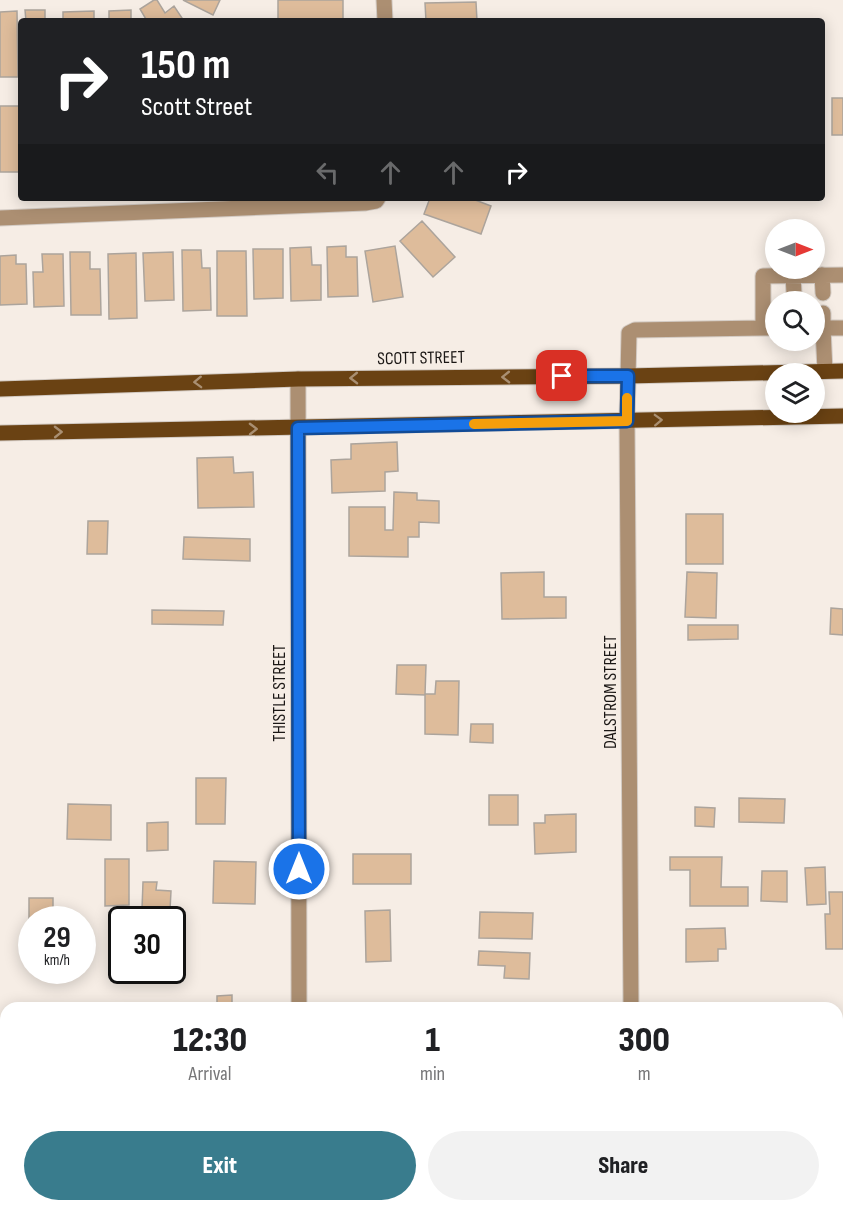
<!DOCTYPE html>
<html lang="en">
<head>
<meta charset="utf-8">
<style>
	:root { --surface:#fff; --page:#f2f2f2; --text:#202124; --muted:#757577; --accent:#397c8d }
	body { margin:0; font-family:"Sofia Sans Condensed",sans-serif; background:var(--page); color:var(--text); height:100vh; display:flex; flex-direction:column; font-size:22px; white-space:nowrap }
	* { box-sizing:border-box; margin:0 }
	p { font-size:20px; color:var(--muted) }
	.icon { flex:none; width:33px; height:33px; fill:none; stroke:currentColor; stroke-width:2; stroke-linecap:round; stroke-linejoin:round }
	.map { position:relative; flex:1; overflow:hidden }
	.sheet { position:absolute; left:0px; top:1002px; width:843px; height:210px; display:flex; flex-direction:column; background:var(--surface); border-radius:18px 18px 0 0; box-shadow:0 3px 15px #0003 }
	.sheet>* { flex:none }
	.hud { position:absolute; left:18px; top:18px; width:807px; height:183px; border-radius:6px; box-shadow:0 3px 15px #0003; background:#202124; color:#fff; overflow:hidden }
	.needle { width:39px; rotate:90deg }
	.fabs { position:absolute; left:765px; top:219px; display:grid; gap:12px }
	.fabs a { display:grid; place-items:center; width:60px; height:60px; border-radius:50%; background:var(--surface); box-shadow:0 3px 15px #0003; font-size:30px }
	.speed { position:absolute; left:18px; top:906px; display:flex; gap:12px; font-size:30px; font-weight:700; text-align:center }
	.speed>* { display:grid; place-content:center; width:78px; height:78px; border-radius:50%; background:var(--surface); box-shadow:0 3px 15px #0003; line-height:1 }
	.speed small { font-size:15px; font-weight:400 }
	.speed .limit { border:3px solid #111; border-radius:9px; background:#fff; color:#111 }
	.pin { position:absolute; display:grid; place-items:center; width:51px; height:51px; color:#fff; margin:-26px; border-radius:12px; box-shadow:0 3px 9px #0006 }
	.me { position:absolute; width:66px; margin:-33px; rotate:0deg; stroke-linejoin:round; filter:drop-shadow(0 0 4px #0008) }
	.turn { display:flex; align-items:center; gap:21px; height:126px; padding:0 24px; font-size:27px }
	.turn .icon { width:78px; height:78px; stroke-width:2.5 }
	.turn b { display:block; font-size:42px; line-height:51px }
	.lanes { display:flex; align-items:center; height:57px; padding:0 24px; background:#0003; justify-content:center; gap:30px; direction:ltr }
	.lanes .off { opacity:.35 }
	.eta { display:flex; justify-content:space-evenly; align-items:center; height:102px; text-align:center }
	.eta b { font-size:36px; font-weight:800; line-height:42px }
	.action { display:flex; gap:12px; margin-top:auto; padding:12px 24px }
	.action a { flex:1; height:69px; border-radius:36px; background:var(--accent); color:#fff; font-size:24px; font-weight:800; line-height:69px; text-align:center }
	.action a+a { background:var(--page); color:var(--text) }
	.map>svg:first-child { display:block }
	.building { fill:#debc9b; stroke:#aca49c; stroke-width:1.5 }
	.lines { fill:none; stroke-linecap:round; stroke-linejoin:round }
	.minor-casing { stroke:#d3cbc4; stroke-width:17 }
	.major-casing { stroke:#d3cbc4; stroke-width:17 }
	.minor { stroke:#ac8f72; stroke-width:15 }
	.major { stroke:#6a4213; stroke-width:15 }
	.oneway { stroke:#a98f72 }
	.route-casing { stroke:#114b97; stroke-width:15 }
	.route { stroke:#1a73e8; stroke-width:10 }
	.slow { stroke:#f59e0b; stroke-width:10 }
	.labels { text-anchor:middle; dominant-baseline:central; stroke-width:4.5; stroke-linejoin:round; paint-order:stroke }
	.street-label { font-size:18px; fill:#1b1715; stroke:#f6ede5 }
</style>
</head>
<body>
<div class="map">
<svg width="843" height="1212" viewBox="0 0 843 1212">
	<rect width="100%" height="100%" fill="#f6ede5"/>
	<path class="building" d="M154 0H157L165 13 174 6 184 21H147L140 9Z
		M183 0H220L213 15Z
		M278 0H343V21H278Z
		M476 2 477 21H426L425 3Z
		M25 10H45V20L55 21H26Z
		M131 10V21H109V11Z
		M17 11 18 77H0V12Z
		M94 11V21H63V12Z
		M832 98H843V135H832Z
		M0 106H19L20 172H0Z
		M430 198 448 200V198H470L491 206 481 234 424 214Z
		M422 221 455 257 433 277 400 241Z
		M346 246V257H357L358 296 328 297 327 247Z
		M395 246 403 297 373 302 365 251Z
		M311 247 312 265H321V300L291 301 290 248Z
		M253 249H283V298L254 299Z
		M182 250H201L202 268H210L211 310 183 311Z
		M217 251H246L247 316H217Z
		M70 252H90V269H100L101 315H71Z
		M173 252 174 300 145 301 143 253Z
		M136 253 137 318 109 319 108 254Z
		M42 254H63L64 306 34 307 33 272H43Z
		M16 255V264H26L27 304 0 305V256Z
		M397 442 398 471 385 472V491L332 493 331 460 351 459V444Z
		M233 457 234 473 253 472 254 507 198 508 197 458Z
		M394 492 417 493V500L439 501V523L419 522V537H408V557L349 556V507H385V530H393Z
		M686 514H723V564H686Z
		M88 521H108L107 554H87Z
		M184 537 250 539V561L183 559Z
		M544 572V597H566V618L502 619 501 573Z
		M687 572 717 573 716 618 685 617Z
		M831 608 843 609V635L830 634Z
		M152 610 224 611 223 625 152 624Z
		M688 625H738V639L688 640Z
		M397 665H426L425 695 396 694Z
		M436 681H459L458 735 425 734V694H435Z
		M471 724H493V743L470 742Z
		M196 778H226L225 824H196Z
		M489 795H518V825H489Z
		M739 798 785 799 784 823 739 822Z
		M68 804 111 805V840L67 839Z
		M695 807 715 808 714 827 695 826Z
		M576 814V852L535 854 534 823H545V815Z
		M168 822V850L147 851V823Z
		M353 854H411V884H353Z
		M670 857H722L721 887H748V906H690V870H670Z
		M105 859H129V905L105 906Z
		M214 861 256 862 255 904 213 903Z
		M825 867 826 904 807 905 805 868Z
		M762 871H787V902L761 901Z
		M143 882H157L156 890 171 891 170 910 142 909Z
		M829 892H843V949H826L825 914H830Z
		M29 898H53V919H63L32 920V960H29Z
		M390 910 391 961 366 962 365 911Z
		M480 912 533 913 532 939 479 938Z
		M725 928 726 949H718V961L686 962V929Z
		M479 951 530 953 529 979 504 978 505 966 478 965Z
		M232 995V1008H217V996Z
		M24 1206H93V1212H24Z
		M707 1206H724L725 1212H683V1210L707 1209Z"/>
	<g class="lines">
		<defs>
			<path id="minor" d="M384 0 385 21
				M0 218 365 203 376 201 378 198
				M793 275 794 293
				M822 275 823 293
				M776 328H763V276L843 275
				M814 328H823V313
				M825 371 823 328H843
				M298 379 299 1008
				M631 1008 627 421 629 333 635 330 763 328
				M299 1206V1212
				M633 1206V1212"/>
			<path id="major" d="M0 389 298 379 628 376 843 371
				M0 433 843 416"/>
		</defs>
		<use href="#minor" class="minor-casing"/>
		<use href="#major" class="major-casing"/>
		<use href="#minor" class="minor"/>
		<use href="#major" class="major"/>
	</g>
	<defs><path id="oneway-chevron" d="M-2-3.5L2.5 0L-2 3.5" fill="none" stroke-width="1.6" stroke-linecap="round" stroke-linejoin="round" transform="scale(1.5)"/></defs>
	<g class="oneway">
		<use href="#oneway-chevron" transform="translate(506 377) rotate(179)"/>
		<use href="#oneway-chevron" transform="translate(354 378) rotate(179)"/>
		<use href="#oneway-chevron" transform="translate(198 382) rotate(178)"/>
		<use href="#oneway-chevron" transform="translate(658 420) rotate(-2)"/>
		<use href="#oneway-chevron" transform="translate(253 429) rotate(-1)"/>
		<use href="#oneway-chevron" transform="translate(58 432) rotate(-1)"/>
	</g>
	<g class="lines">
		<defs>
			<path id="route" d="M299 869 298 428 627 421 628 376H562"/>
		</defs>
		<use href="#route" class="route-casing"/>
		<use href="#route" class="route"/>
		<path class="slow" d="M474 424 627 421V398"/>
	</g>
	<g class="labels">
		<g class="street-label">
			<text transform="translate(421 358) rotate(-1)">SCOTT STREET</text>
			<text transform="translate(610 692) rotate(-90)">DALSTROM STREET</text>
			<text transform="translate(279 693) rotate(-90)">THISTLE STREET</text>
		</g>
	</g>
</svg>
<div class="fabs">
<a><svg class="needle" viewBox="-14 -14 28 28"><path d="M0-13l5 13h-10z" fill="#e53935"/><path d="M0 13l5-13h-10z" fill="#757577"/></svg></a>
<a><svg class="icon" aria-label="search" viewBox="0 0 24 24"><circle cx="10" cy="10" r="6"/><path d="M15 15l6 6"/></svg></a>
<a><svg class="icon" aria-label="layers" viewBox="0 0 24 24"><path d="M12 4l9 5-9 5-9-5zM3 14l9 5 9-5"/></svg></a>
</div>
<div class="speed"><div>29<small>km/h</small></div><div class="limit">30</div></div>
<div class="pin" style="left:562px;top:376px;background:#d93025"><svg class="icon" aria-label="arrive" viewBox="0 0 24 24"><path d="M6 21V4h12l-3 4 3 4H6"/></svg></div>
<svg class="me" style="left:299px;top:869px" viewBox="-20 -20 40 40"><circle r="17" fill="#1a73e8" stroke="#fff" stroke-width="3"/><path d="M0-11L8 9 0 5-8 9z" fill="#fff"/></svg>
<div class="hud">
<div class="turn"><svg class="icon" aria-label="right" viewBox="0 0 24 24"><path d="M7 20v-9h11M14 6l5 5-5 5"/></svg><div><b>150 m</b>Scott Street</div></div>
<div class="lanes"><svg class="icon off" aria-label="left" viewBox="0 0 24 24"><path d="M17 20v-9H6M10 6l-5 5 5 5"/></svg><svg class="icon off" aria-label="ahead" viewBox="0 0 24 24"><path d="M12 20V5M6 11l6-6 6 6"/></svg><svg class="icon off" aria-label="ahead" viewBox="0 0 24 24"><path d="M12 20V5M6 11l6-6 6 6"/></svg><svg class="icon" aria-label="right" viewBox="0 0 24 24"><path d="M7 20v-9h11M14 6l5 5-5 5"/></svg></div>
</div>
<section class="sheet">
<div class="eta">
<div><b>12:30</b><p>Arrival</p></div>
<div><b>1</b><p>min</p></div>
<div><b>300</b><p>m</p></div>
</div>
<div class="action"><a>Exit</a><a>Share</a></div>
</section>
</div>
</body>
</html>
